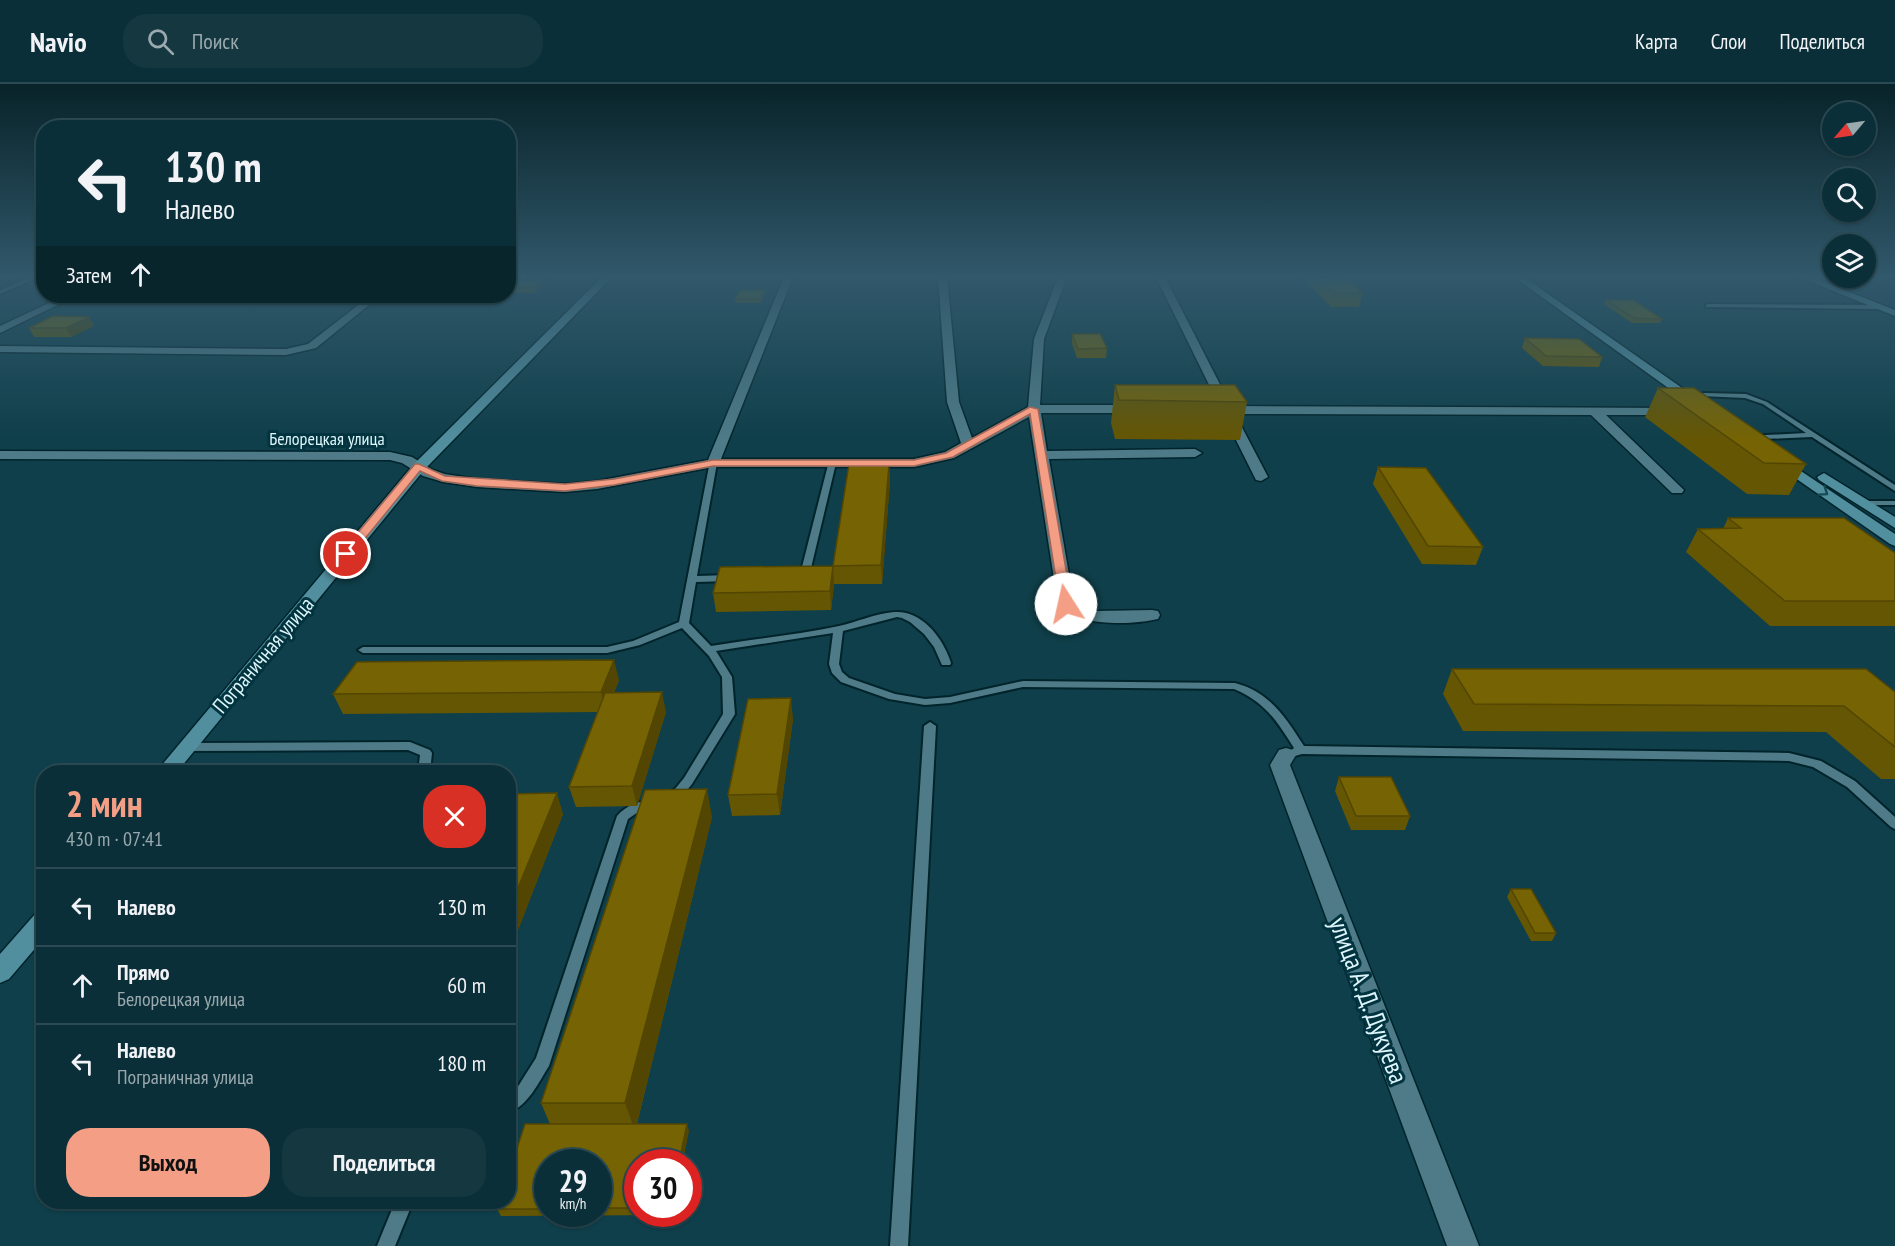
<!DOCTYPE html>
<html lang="ru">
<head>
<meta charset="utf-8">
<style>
	:root { --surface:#0b2f38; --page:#143740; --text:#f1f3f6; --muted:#9aa9ae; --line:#2b4a53; --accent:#f49e86 }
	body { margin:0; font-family:"PT Sans Narrow",sans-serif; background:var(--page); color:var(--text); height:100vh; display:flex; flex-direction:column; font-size:22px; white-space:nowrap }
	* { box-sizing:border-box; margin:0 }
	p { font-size:20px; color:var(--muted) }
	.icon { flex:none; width:33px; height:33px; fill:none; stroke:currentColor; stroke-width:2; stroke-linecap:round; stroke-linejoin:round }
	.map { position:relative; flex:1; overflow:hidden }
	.drawer { position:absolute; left:36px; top:681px; width:480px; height:444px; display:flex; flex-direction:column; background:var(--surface); border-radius:24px; box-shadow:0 2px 4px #0004,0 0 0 2px var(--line) }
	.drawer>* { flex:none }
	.banner { position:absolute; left:36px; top:36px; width:480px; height:183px; border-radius:24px; box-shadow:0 2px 4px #0004,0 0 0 2px var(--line); background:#0b2f38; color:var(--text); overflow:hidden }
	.needle { width:39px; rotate:241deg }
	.fabs { position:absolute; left:1822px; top:18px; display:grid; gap:12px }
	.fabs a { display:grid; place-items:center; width:54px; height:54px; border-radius:50%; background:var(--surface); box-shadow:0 2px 4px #0004,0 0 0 2px var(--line); font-size:30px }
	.speed { position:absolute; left:534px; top:1065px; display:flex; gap:12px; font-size:30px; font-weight:700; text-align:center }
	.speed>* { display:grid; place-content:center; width:78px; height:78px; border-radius:50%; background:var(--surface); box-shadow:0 2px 4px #0004,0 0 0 2px var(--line); line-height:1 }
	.speed small { font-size:15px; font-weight:400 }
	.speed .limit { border:9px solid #d22; background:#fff; color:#111 }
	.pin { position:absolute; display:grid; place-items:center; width:51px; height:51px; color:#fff; margin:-26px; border:3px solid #fff; border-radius:50%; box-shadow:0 2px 6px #0007 }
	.me { position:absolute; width:66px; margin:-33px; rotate:350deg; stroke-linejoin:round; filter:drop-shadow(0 0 4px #0008) }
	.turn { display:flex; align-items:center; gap:21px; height:126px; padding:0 30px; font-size:27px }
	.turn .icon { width:78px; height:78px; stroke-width:2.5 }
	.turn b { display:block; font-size:42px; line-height:51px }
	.then { display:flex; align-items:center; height:57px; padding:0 30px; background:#0003; gap:12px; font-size:22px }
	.round { display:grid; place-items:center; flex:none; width:63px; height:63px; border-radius:24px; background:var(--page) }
	.overview { display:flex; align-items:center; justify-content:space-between; height:102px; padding:0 30px }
	h1 { font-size:36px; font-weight:600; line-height:45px; color:var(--accent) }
	.primary-button { display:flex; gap:12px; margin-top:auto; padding:12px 30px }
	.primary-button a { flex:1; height:69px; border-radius:24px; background:var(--accent); color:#111; font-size:24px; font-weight:600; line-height:69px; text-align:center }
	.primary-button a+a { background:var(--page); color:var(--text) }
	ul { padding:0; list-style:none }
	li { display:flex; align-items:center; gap:18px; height:78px; padding:0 30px; border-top:2px solid var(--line) }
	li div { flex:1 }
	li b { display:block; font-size:22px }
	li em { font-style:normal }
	header { display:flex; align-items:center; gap:36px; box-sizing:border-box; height:84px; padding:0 30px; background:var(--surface); border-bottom:2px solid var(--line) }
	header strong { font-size:28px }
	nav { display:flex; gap:33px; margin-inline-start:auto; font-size:21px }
	.search { width:420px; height:54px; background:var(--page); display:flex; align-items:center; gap:15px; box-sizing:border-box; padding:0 21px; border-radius:24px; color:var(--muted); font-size:22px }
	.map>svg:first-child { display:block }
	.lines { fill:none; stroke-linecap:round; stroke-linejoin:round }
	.lane-casing { stroke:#01242c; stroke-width:4 }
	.street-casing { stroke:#01242c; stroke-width:3 }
	.secondary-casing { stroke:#01242c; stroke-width:3 }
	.lane { fill:#4e7b87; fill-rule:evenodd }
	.street { fill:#4e7b87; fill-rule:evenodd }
	.secondary { fill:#518e9e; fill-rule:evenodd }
	.wall { fill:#655603; fill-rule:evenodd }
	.shaded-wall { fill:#534603 }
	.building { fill:#766404; stroke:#534603; stroke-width:1.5 }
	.oneway { stroke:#154a57 }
	.route { fill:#f49e86; stroke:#9f6757; stroke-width:1.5 }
	.labels { text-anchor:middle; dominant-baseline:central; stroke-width:6; stroke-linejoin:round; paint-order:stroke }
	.far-street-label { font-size:18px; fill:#def5fc; stroke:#01343f }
	.street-label { font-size:21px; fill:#def5fc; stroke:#01343f }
	.near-street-label { font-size:26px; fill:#def5fc; stroke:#01343f }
</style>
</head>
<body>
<header>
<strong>Navio</strong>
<div class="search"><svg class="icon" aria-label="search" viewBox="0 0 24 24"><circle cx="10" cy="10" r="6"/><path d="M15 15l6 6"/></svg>Поиск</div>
<nav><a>Карта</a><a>Слои</a><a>Поделиться</a></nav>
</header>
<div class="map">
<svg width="1895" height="1162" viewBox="0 0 1895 1162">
	<rect width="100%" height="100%" fill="#0f3f4a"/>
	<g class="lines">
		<defs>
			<path id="lane" d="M32 193H39L0 210V206Z
				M1708 220 1878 221 1881 223 1878 225 1706 223V221Z
				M1703 309 1746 310 1767 318 1895 401V407L1812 353 1763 355V351H1766L1806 349 1763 320 1745 314 1701 312V310Z
				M710 377H713L717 379 697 492 730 491 735 494 730 497 696 498 689 539 711 562C753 555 797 551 839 542 858 538 888 524 906 529 929 535 944 558 951 579L950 581H942L934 563 924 550 910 538 902 534 897 533 843 547 839 580 842 588 849 594 895 610 925 615 950 613 1023 597 1235 599C1270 608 1286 634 1304 662L1789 669 1821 677 1855 697 1895 733V745L1891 743 1847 703 1813 683 1789 677 1302 670 1295 672 1291 671 1289 668 1294 664C1276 636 1265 618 1234 605L1023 603 950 619 925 621 889 615 841 598 832 589 829 580 833 549 716 567 732 593 735 630 692 700 683 711 669 717 665 716 663 713 665 710 675 705 684 694 723 630 722 593 709 572 682 544 640 561 607 569H363L358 566 363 563H607L633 557 679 538Z
				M829 377H832L836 379 811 484 800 492H794L792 490 802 483Z
				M1860 417H1895V421H1863L1859 419Z
				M930 638 936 642 908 1162H890L924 642Z
				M410 658 430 666 432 669 430 688H418L420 671 408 666 186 667 182 666 180 663 182 660 186 659Z
				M652 715 656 716 658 719 656 722 641 726 628 735 549 982C538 999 529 1021 508 1029V1011L517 1004 536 974 617 732C626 721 639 718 652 715Z
				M395 1118H413L395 1162H377Z"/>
			<path id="street" d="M784 193H793L721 375H914L945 368 961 359 947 318 938 193H947L959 318 972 354 1028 323 1034 255 1058 193H1067L1044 255 1040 321H1135L1141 325 1135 329H1041L1047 367 1195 365 1202 369 1195 373 1049 375 1074 519 1094 527 1152 526 1158 527 1160 531 1158 535C1134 541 1074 543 1058 521L1029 333 954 374 914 383H713L597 405 565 408 477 403 443 398 423 392 402 379 390 376 0 375V367L390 368 412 373 433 386 445 390 477 395 565 400 597 397 708 376Z
				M1156 193H1165L1231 322 1672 324 1676 325V331H1606L1684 406 1682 409H1672L1591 331 1235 330 1268 393 1261 397 1256 396 1223 330 1217 326 1220 323Z
				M64 212H76L0 249V242Z
				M370 212H380L316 264 286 271 0 268V262L286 265 308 260Z
				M1286 664 1293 666 1296 671 1290 681 1479 1162H1447L1270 681 1279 666Z"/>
			<path id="secondary" d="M602 193H612L424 386 177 688H156L414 380Z
				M1514 193H1524L1702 318 1696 322 1692 321Z
				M1799 193H1811L1895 226V232Z
				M1780 373 1895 450V462L1890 460 1775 380 1773 377Z
				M1824 389 1895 433V444L1819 396 1817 393Z
				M44 827V854L9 895 0 899V870L36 829Z"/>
		</defs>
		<use href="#lane" class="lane-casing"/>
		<use href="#street" class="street-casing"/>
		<use href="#secondary" class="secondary-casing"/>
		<use href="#lane" class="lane"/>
		<use href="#street" class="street"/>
		<use href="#secondary" class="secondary"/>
	</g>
	<path class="wall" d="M1302 193H1346L1363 209 1359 223H1331Z
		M545 194 546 198 536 209H514L513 204Z
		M765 206V210L761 219H736L735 215Z
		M1606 216 1662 235 1660 239H1632L1604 220Z
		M89 233 94 242 71 253H34L29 244Z
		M1072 250 1107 264 1106 274H1077L1072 260Z
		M1525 254 1602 273 1599 283 1543 282 1522 264Z
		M1115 301 1247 318 1240 356 1115 355 1111 339Z
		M1658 304 1806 380 1789 411 1747 410 1645 333Z
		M889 380 890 397 882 500H834L831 526 716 528 713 509 833 482Z
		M1378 383 1483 463 1476 481 1422 480 1373 400Z
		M1728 434 1895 469V542H1770L1686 468 1698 445H1723Z
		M1452 585 1895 608V695H1881L1826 648 1463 647 1443 610Z
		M619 596 614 609 666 628 637 722 576 723 569 703 598 628 343 630 333 610Z
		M793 635 780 731 732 732 728 711Z
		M1339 693 1410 732 1405 746H1351L1335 707Z
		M508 710 563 730 516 851H508Z
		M712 733 637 1040 689 1047 638 1078V1130H672V1131L501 1132 497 1125 550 1040 541 1019ZM548 1078H598V1130H548Z
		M1511 805 1556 849 1552 857H1531L1507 813Z"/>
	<path class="shaded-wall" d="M545 194 546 198 536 209 534 204Z
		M765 206V210L761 219V215Z
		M89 233 94 242 71 253 66 244Z
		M889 380 890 397 882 500 881 481Z
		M833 482 834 500 831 526 830 507Z
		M614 576 619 596 606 628 601 608Z
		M662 608 666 628 637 722 632 702Z
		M791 614 793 635 780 731 777 710Z
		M707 705 712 733 635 1047 625 1019Z
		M557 709 563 730 516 851 508 831V828Z
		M687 1040 689 1047 683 1078H679Z"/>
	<path class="building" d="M1318 193H1346L1363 209H1334Z
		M525 194H545L534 204H513Z
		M740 206H765L761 215H735Z
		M1606 216H1633L1662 235 1634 234Z
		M53 232 89 233 66 244H29Z
		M1072 250H1100L1107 264 1078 265Z
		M1525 254 1579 255 1602 273 1546 272Z
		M1115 301H1235L1247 318 1119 316Z
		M1658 304H1694L1806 380 1764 379Z
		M849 380H889L881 481 833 482Z
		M1378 383 1426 384 1483 463 1428 462Z
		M1728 434H1844L1895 469V517H1785L1698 445 1741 444Z
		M833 482 830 507 713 509 720 483Z
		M614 576 601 608 333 610 357 578Z
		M1452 585H1866L1895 608V663L1844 622 1474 620Z
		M662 608 632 702 569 703 605 609Z
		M791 614 777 710 728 711 748 615Z
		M1339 693H1391L1410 732H1356Z
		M707 705 625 1019H541L645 706Z
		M557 709 508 828V710Z
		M1511 805H1531L1556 849H1535Z
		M525 1040H687L679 1078H638V1124H598V1078H548V1125H497L500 1118H508V1091Z"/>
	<defs><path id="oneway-chevron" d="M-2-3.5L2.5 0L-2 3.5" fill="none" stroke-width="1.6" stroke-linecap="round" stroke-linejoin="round" transform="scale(1.5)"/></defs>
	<use class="oneway" href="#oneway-chevron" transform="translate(1824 408) rotate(35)"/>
	<linearGradient id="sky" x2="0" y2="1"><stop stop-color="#082329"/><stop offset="0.54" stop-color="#31586b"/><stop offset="1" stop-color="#31586b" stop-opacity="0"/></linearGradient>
	<rect width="1895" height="356" fill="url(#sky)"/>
	<path class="route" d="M1030 323 1038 325 1072 520 1066 524 1060 520 1030 330 953 373 914 382H713L614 401 565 407 477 402 442 397 420 387 350 473 346 474 340 470 415 380H419L445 392 565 400 614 395 713 376H914L946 369Z"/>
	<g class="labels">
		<g class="far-street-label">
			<text x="327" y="354">Белорецкая улица</text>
		</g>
		<g class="street-label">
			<text transform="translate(263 571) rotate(-50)">Пограничная улица</text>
		</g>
		<g class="near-street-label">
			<text transform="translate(1369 916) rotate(69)">улица А. Д. Дукуева</text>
		</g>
	</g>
</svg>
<div class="fabs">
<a><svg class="needle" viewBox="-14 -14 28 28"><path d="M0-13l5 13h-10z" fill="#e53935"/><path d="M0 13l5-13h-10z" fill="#9aa9ae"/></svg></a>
<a><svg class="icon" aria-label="search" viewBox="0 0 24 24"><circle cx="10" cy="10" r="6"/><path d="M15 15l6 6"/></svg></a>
<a><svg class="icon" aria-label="layers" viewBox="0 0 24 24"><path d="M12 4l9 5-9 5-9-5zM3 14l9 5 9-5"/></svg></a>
</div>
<div class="speed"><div>29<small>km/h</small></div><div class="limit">30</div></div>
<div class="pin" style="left:346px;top:470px;background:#d93025"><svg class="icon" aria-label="arrive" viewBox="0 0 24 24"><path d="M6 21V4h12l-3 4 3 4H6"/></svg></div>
<svg class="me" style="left:1066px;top:520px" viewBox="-20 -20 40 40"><circle r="19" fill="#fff"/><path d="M0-13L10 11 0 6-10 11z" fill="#f49e86"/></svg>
<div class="banner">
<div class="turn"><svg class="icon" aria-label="left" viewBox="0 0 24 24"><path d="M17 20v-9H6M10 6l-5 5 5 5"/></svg><div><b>130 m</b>Налево</div></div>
<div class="then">Затем<svg class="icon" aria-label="ahead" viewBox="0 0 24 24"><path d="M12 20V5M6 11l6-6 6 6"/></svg></div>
</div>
<section class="drawer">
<div class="overview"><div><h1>2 мин</h1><p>430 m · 07:41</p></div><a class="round" style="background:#d93025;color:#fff"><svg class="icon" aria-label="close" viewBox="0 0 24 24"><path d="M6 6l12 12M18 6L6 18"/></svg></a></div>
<ul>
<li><svg class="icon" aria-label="left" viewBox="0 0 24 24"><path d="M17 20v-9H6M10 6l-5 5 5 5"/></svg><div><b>Налево</b></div><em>130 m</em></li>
<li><svg class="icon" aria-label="ahead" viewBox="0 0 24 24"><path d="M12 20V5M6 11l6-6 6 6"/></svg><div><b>Прямо</b><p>Белорецкая улица</p></div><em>60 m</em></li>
<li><svg class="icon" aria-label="left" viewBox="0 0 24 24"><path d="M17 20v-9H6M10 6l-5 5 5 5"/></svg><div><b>Налево</b><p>Пограничная улица</p></div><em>180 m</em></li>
</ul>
<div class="primary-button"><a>Выход</a><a>Поделиться</a></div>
</section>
</div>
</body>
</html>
